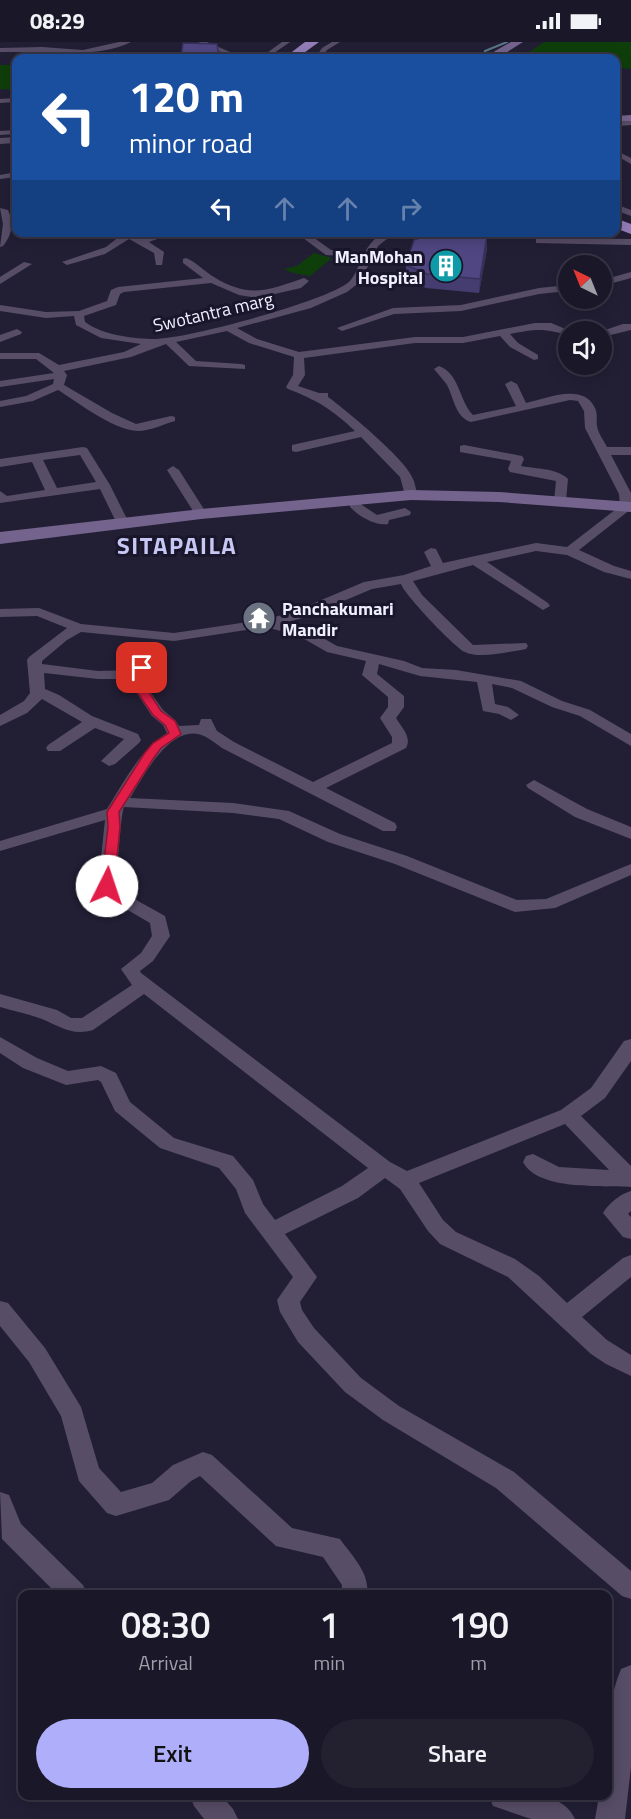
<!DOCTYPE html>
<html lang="en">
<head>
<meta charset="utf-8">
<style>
	:root { --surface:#1a1728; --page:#232030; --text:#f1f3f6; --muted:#9f9fa8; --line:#383645; --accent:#afaefa }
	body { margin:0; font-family:"Titillium Web",sans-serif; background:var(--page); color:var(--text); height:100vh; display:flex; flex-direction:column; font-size:22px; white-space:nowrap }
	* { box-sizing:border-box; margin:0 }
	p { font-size:20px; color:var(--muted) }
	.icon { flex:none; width:33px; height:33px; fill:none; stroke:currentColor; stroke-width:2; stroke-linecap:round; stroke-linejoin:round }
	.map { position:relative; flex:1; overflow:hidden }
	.details { position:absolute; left:18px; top:1548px; width:594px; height:210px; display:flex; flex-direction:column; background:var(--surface); border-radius:12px; box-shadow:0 3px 15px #0003,0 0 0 2px var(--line) }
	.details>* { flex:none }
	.banner { position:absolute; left:12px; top:12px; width:608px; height:183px; border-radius:12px; box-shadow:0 3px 15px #0003,0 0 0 2px var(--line); background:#1a4fa0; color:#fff; overflow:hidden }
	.needle { width:39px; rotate:317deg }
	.fabs { position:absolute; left:558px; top:213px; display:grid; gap:12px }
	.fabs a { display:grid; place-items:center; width:54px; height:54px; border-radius:50%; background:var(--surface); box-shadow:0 3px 15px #0003,0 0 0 2px var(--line); font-size:30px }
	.pin { position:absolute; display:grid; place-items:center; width:51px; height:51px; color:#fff; margin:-26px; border-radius:12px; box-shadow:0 3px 9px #0006 }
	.me { position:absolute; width:66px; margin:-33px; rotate:4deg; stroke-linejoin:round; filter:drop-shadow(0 0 4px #0008) }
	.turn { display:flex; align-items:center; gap:21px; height:126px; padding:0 18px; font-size:27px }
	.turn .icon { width:78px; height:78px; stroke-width:2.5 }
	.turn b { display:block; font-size:42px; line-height:51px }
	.lanes { display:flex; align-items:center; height:57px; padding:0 18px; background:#0003; justify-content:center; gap:30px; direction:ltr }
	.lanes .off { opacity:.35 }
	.eta { display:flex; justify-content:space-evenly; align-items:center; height:102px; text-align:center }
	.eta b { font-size:36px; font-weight:600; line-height:42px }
	.cta { display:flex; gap:12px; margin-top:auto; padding:12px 18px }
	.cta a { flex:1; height:69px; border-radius:36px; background:var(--accent); color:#111; font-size:24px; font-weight:600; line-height:69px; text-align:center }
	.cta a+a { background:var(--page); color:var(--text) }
	.status { display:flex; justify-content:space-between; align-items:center; height:42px; padding:0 30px; background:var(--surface); direction:ltr }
	.status svg { height:16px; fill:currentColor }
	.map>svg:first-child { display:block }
	.green { fill:#0e3f0a }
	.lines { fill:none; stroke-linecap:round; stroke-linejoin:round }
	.stream { stroke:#597689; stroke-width:2 }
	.minor { fill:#574d67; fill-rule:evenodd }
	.tertiary { fill:#574d67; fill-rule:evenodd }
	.secondary { fill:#74648d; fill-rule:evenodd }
	.trunk { fill:#947db8; fill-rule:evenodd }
	.wall { fill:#453c70 }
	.shaded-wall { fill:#38315b }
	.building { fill:#504682; stroke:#38315b; stroke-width:1.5 }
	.route { fill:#e11d48; stroke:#92132f; stroke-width:1.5 }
	.labels { text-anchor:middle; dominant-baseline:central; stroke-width:6; stroke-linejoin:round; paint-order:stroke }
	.far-poi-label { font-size:18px; font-weight:bold; fill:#f0efff; stroke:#19162b; text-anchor:end }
	.far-street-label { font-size:18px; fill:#f0efff; stroke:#19162b }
	.far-district-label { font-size:24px; font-weight:bold; letter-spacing:1.5px; fill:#c7c7f3; stroke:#19162b }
</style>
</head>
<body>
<div class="status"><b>08:29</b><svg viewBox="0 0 49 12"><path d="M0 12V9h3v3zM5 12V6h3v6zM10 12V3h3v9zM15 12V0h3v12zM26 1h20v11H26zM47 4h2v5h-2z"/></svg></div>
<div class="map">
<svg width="631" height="1777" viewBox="0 0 631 1777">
	<rect width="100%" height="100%" fill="#221f35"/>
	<path class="green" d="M544 0H631V27L615 25V16H521Z
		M0 23H16V48L0 47Z
		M314 211 332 216 310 234 293 231 284 227 297 224Z"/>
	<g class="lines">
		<path class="stream" d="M483 16 485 9 507 0"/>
		<path class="minor" d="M119 0H131C100 17 37 9 0 10V6L42 5 83 8Z
			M198 0H207L244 16H235Z
			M282 0H290L267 16H260Z
			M332 0H340L327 8 321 16H315L322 6Z
			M16 56V60L0 61V57Z
			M631 79V83L620 84 615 87V80Z
			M16 88V92L0 93V89Z
			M615 108 631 116V122L615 113Z
			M16 130V135L0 137V133Z
			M615 162 631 168V174L615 168Z
			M0 166 8 168C14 181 12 193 3 204L0 205 3 182Z
			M125 190H134L142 196 161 190H176L149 200 164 210 162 223H156L154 211 129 197 105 212 67 223 62 220 106 205Z
			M295 190H306L331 208 365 210C372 197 381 190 396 190L378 204 360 240 347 250 311 266 237 286 257 297 299 310 415 295H463L535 281H551L573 290H568V293C542 286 536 287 510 292L518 301 538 313V317L534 318 510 305 500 294 463 301H415L304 316 305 333 298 344 319 351H328V355C346 368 405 417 412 435 415 440 416 447 417 453L411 457 405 453 400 435 361 395 296 410 292 409V403L355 389C333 368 317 358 288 347L286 345 293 333 294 315 249 301 227 289 176 300 196 319 241 322 245 323V327L189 324 166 302 131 315 64 329 67 333 64 343 112 371 136 382 171 374 175 375V379C164 382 150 389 138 389 113 388 79 361 58 348L33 359 0 365V359L26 354 53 342 54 337 0 345V339L54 331 36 317H0V311H39L59 323 124 310 141 302 101 296 76 283 74 274 46 276 0 269V263L46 270 79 269 107 259 111 248 118 245 203 236 183 221V217L186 216C196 220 204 229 214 235 249 257 269 248 304 236L309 239 301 246 257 256 239 253 211 241 124 250 120 252 116 263 84 274 85 280C103 293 129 296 151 297 181 299 327 259 349 240 355 234 359 223 362 215L326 213Z
			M539 196 631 197V203L536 201V197Z
			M24 220 32 222 0 242V235Z
			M631 230V236L602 244V238Z
			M568 243V249L539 252 461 269 394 272 342 289 337 286 393 266 461 263 539 246Z
			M623 282H631V288L602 295V290H599Z
			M17 287 22 290 21 292 0 300V293Z
			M439 324C460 332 459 359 473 373L516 364 505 342 511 339 517 342 526 361C546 357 583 340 595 366 598 372 596 378 597 384 598 391 604 399 607 405H631V413H611L631 451V467L579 508 614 524 631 529V537L604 530 567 513 536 509 487 520 548 561 550 564 543 568 473 523 413 539 422 553 473 603 526 601 528 604 526 607 521 608C507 610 478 617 465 610 455 606 404 552 401 542L372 547 303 576 283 581 309 588 337 604 404 619 422 626 456 628 521 639 562 659 590 668 631 692V704L580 674 552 665 512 646 492 642 495 662 508 665 519 673 511 678 499 672 483 669 477 640 420 634 379 622 377 632 404 654V665L396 676C402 686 412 695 406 706L326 746 395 781 397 785 395 789H383L222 706C215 701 207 694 198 692 168 686 143 735 130 756L233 761 289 769 340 792 407 814 517 858 546 857 631 822V833L555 866 515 870 395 822 328 800 279 777 233 771 124 765C121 770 117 831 116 842L138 859 165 874 170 894 153 919 140 929 141 931 390 1120 407 1129 561 1068 591 1046 624 999 631 997V1019L605 1056 581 1074 631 1124V1145C602 1143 538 1149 523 1120L526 1114 533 1112 559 1125 609 1128 565 1082 419 1141 443 1178 456 1190 515 1217 539 1234 567 1261 623 1216 631 1213V1235L582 1275 607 1298 631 1313V1334L606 1322 591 1312 508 1235 440 1202 428 1189 400 1147 385 1136 358 1156 285 1192 317 1235 300 1260 302 1268 314 1286 361 1336 399 1364 514 1430 631 1529V1557L622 1554 496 1446 383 1378 345 1350 298 1300 280 1270 277 1258 293 1235 245 1171 236 1147 219 1126 160 1106 115 1069 101 1040 98 1038 66 1043 23 1026 0 1011V995L37 1016 68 1029 101 1024 116 1031 130 1060 174 1096 233 1114 253 1138 263 1162 275 1178 342 1144 368 1126 144 952 93 988C72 994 61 985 42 977 29 972 14 969 0 965V952L57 968 71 976H82L132 943 121 927 141 911 152 894 150 881 126 867 98 844 105 778 0 809V799L107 767C124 740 139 709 167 691L163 683 152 674 132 644 135 637H98L44 631 45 647 59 653 92 674 138 692 141 698 139 701 115 722 109 724 101 719 124 697 95 686 60 709H48L46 706 48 703 82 680 42 657 27 671 0 684V673L24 659 30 651 27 618 29 615 67 586 37 574 0 575V567L39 566 81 582 174 591 267 577 293 570 364 540 404 533 431 524 424 510 431 506 436 507 443 521 536 501 567 505 620 464 619 452 585 386 584 369 578 359 570 358 471 380C455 375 454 356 447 343 443 337 438 332 434 327ZM266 585 299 594 327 610 366 619 362 633 388 655V665L380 676 392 695V701L313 740 234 700 217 689 211 677H201L199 683 179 684 175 678 163 668 146 644 152 632 143 613 138 612 131 616 136 628 98 629 42 622V619L67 598 81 590 174 599Z
			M464 403 522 414 524 417 521 424C536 427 557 426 568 437L566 459 560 463 554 459 556 439 510 430 508 427 511 419 460 410V404Z
			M83 405 87 406 110 443 130 483 129 486H119L100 447 0 461V449L7 454 45 448 32 420 0 425V417ZM80 413 96 440 57 446 43 418Z
			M173 424 179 428 207 472 206 475H196L195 472 167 428Z
			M355 454 359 455 362 463 377 473 405 466 411 470 410 473 389 478 388 482C374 484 359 474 350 465L349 458Z
			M534 738 587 767 631 785V797L575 775 528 746 526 743Z
			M631 1149V1169L628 1172 631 1175V1197L623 1195 603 1171C609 1161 620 1152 631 1149Z
			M0 1259 8 1261 45 1306 81 1365 99 1426 121 1450 152 1441 173 1423 203 1410 212 1413 292 1486 340 1497C352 1514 370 1531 367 1552H341L342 1543 323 1515 276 1504 200 1434 191 1439 169 1458 116 1474 107 1471 79 1439 61 1374 29 1320 0 1284Z
			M0 1450 9 1453 21 1482 83 1543 87 1552H57L2 1497Z
			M631 1623V1725L625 1777H595L599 1754H608C608 1711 604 1667 621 1627Z
			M190 1754H222L233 1767 238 1777H204L194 1764Z
			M489 1754C516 1751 562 1747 575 1777H531L493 1764Z"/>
		<path class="tertiary" d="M16 95V101L0 102V96Z"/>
		<path class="secondary" d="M511 0H523L498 16H488L495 9Z
			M631 73V79L615 80V74Z
			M411 448 499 450 631 460V470L499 460 411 458 201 477 0 502V490L201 467Z"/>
		<path class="trunk" d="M305 0H319L297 16H284Z
			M615 176 631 182V192L615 186Z"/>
	</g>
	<path class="wall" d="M487 207 479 251 426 246 406 237V223Z"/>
	<path class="shaded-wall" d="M487 193V207L479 251 480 237Z"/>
	<path class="building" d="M183 1 217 2 219 16H181Z
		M431 192 487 193 480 237 427 232 406 223 414 198Z"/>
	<path class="route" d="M142 622 146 623 151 632 145 644 161 669 175 679 181 692 161 706 153 717 119 770 120 785 114 844 107 848 101 844 108 785 107 770 144 712 153 701 169 691 165 683 153 673 133 644 139 632 136 626Z"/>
	<defs>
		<symbol id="building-disc" viewBox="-11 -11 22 22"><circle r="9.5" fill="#0f9aa8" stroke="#19162b"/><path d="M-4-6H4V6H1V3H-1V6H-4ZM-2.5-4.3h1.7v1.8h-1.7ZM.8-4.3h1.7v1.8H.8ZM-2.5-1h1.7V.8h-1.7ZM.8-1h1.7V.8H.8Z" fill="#fff"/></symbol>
		<symbol id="temple-disc" viewBox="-11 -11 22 22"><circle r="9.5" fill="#6b7280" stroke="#19162b"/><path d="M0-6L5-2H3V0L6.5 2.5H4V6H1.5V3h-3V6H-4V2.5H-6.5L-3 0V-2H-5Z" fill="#fff"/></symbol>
	</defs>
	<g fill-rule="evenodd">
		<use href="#building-disc" x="427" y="205" width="38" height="38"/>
		<use href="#temple-disc" x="240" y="557" width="38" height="38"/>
	</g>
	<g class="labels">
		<g class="far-poi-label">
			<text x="423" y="214">ManMohan<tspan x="423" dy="21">Hospital</tspan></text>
			<text x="282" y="566" text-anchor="start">Panchakumari<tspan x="282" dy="21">Mandir</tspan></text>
		</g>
		<g class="far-street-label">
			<text transform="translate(213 270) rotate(-13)">Swotantra marg</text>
		</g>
		<g class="far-district-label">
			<text x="177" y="503">SITAPAILA</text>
		</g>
	</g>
</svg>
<div class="fabs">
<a><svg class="needle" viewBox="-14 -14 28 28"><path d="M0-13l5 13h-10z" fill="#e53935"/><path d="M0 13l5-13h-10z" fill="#9f9fa8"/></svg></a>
<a><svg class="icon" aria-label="sound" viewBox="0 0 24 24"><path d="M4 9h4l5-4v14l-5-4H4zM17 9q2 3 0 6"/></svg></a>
</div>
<div class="pin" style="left:142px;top:626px;background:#d93025"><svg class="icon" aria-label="arrive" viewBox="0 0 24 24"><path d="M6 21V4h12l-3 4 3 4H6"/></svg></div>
<svg class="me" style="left:107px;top:844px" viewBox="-20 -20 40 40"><circle r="19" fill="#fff"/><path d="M0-13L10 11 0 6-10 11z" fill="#e11d48"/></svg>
<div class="banner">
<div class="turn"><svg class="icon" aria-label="left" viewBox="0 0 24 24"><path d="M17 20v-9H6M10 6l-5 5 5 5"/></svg><div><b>120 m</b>minor road</div></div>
<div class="lanes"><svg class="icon" aria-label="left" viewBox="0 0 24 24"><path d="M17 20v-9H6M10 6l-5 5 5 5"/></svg><svg class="icon off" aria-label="ahead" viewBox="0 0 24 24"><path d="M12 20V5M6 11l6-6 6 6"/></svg><svg class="icon off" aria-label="ahead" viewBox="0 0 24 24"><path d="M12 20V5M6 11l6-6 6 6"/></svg><svg class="icon off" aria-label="right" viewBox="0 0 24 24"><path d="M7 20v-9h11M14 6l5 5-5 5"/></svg></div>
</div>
<section class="details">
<div class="eta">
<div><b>08:30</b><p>Arrival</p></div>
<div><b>1</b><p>min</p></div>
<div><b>190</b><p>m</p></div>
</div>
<div class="cta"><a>Exit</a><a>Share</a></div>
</section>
</div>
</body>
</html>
